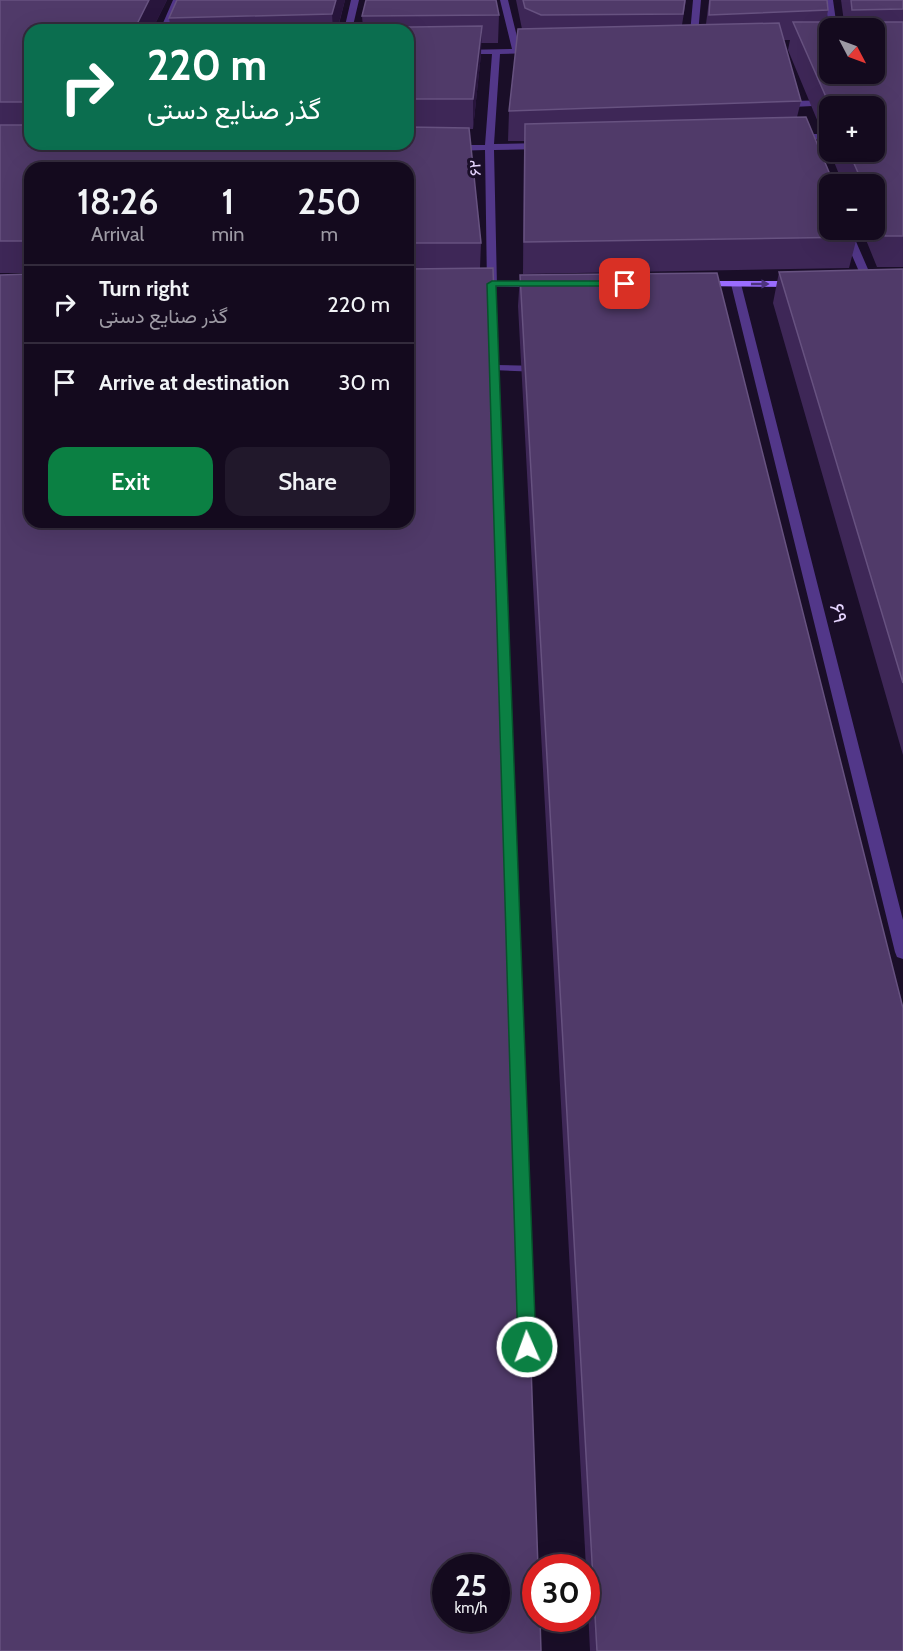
<!DOCTYPE html>
<html lang="en">
<head>
<meta charset="utf-8">
<style>
	:root { --surface:#140a1e; --page:#21182b; --text:#f1f3f6; --muted:#9d9aa4; --line:#332b3c; --accent:#0b8043 }
	body { margin:0; font-family:Cabin,Vazirmatn,sans-serif; background:var(--page); color:var(--text); height:100vh; display:flex; flex-direction:column; font-size:22px; white-space:nowrap }
	* { box-sizing:border-box; margin:0 }
	p { font-size:20px; color:var(--muted) }
	.icon { flex:none; width:33px; height:33px; fill:none; stroke:currentColor; stroke-width:2; stroke-linecap:round; stroke-linejoin:round }
	.map { position:relative; flex:1; overflow:hidden }
	.drawer { position:absolute; left:24px; top:162px; width:390px; height:366px; display:flex; flex-direction:column; background:var(--surface); border-radius:18px; box-shadow:0 6px 24px #0002,0 0 0 2px var(--line) }
	.drawer>* { flex:none }
	.guide { position:absolute; left:24px; top:24px; width:390px; height:126px; border-radius:18px; box-shadow:0 6px 24px #0002,0 0 0 2px var(--line); background:#0b6e4f; color:#fff; overflow:hidden }
	.needle { width:39px; rotate:131deg }
	.tools { position:absolute; left:819px; top:18px; display:grid; gap:12px }
	.tools a { display:grid; place-items:center; width:66px; height:66px; border-radius:12px; background:var(--surface); box-shadow:0 6px 24px #0002,0 0 0 2px var(--line); font-size:30px }
	.speed { position:absolute; left:432px; top:1554px; display:flex; gap:12px; font-size:30px; font-weight:700; text-align:center }
	.speed>* { display:grid; place-content:center; width:78px; height:78px; border-radius:50%; background:var(--surface); box-shadow:0 6px 24px #0002,0 0 0 2px var(--line); line-height:1 }
	.speed small { font-size:15px; font-weight:400 }
	.speed .limit { border:9px solid #d22; background:#fff; color:#111 }
	.pin { position:absolute; display:grid; place-items:center; width:51px; height:51px; color:#fff; margin:-26px; border-radius:12px; box-shadow:0 3px 9px #0006 }
	.me { position:absolute; width:66px; margin:-33px; rotate:358deg; stroke-linejoin:round; filter:drop-shadow(0 0 4px #0008) }
	.turn { display:flex; align-items:center; gap:21px; height:126px; padding:0 24px; font-size:27px }
	.turn .icon { width:78px; height:78px; stroke-width:2.5 }
	.turn b { display:block; font-size:42px; line-height:51px }
	.eta { display:flex; justify-content:space-evenly; align-items:center; height:102px; text-align:center }
	.eta b { font-size:36px; font-weight:600; line-height:42px }
	.cta { display:flex; gap:12px; margin-top:auto; padding:12px 24px }
	.cta a { flex:1; height:69px; border-radius:18px; background:var(--accent); color:#fff; font-size:24px; font-weight:600; line-height:69px; text-align:center }
	.cta a+a { background:var(--page); color:var(--text) }
	ul { padding:0; list-style:none }
	li { display:flex; align-items:center; gap:18px; height:78px; padding:0 24px; border-top:2px solid var(--line) }
	li div { flex:1 }
	li b { display:block; font-size:22px }
	li em { font-style:normal }
	.map>svg:first-child { display:block }
	.lines { fill:none; stroke-linecap:round; stroke-linejoin:round }
	.service { fill:#523789; fill-rule:evenodd }
	.minor { fill:#523789; fill-rule:evenodd }
	.secondary { fill:#9a6cff; fill-rule:evenodd }
	.wall { fill:#3e2757 }
	.shaded-wall { fill:#28153c }
	.building { fill:#503a69; stroke:#675280; stroke-width:1.5; fill-rule:evenodd }
	.oneway { fill:#4d347e }
	.route { fill:#0b8043; stroke:#07532c; stroke-width:1.5 }
	.labels { text-anchor:middle; dominant-baseline:central; stroke-width:6; stroke-linejoin:round; paint-order:stroke }
	.far-street-label { font-size:16px; fill:#e6d5ff; stroke:#1a0e28 }
	.street-label { font-size:20px; fill:#e6d5ff; stroke:#1a0e28 }
</style>
</head>
<body>
<div class="map">
<svg width="903" height="1651" viewBox="0 0 903 1651">
	<rect width="100%" height="100%" fill="#1a0e28"/>
	<g class="lines">
		<path class="service" d="M829 100 833 103 832 105 793 107 789 104 793 101Z
			M806 134H830V140L803 139V135Z
			M496 365 541 366 546 369 541 372 492 370V366Z"/>
		<path class="minor" d="M173 0H181L168 30H160Z
			M351 0H359L352 30H344Z
			M500 0H508L520 49H536L540 51 536 53 500 54 494 144 543 143 548 146 543 149 494 150 497 287 492 290 487 287 485 150 453 151 448 148 453 145H485L492 54H461L457 52 461 50 512 49Z
			M693 0H701L697 45 693 47 689 45Z
			M825 0H833L837 28H829Z
			M841 230H851L874 283 873 285 864 283Z
			M732 282 741 284 903 920V959L897 957 895 952 731 284Z"/>
		<path class="secondary" d="M474 281H540L545 284 540 287 470 286 469 284Z
			M699 281H795L800 284 795 287 695 286 694 284Z"/>
	</g>
	<path class="wall" d="M0 0H167L152 30H30V144H408V30H171L169 18 177 0H345L338 28H363L362 16 499 15 498 43H481V54L473 129H469L481 243 480 268 408 522V168H30V273H0Z
		M516 0H686L682 25 706 24 709 0H827L828 10 826 22H844L841 0H903V267H877L862 230H874V184H843L830 152H874L830 106V151L788 50 790 40H784L801 101 797 117 857 237 849 268 523 274 524 141H508L509 111 522 29Z
		M903 269V755L773 303 779 272Z
		M520 275 903 1651H590L586 1568 518 306Z"/>
	<path class="shaded-wall" d="M149 0H167L152 30H134Z
		M336 0H345L337 30H333L332 14Z
		M482 26 481 54 473 129V99Z"/>
	<path class="building" d="M0 0H149L134 30H30V102H0Z
		M177 0H336L332 14 169 18Z
		M366 0H496L499 15 362 16Z
		M523 0H685L683 14 541 15 525 8Z
		M710 0H827L828 10 709 15Z
		M851 0H903V9L852 10Z
		M793 22H903V236H885L874 211V184H863L849 152H874V106H830ZM830 28H874V74H830Z
		M779 23 801 101 509 111 518 29Z
		M482 26 473 99H408V30H207Z
		M806 117 834 184H830V230H854L857 237 524 242 525 124Z
		M0 125H30V144H408V127L469 128 481 243H408V168H30V241H0Z
		M493 268 538 1568H536V1618H540L541 1651H0V275L30 274V522H408V269ZM446 1568H496V1618H446Z
		M903 269V683L779 272Z
		M717 273 903 1008V1651H597L520 275Z"/>
	<defs><path id="oneway-solid" d="M-6-.8H1V-3.2L6.5 0L1 3.2V.8H-6Z" transform="scale(1.5)"/></defs>
	<use class="oneway" href="#oneway-solid" transform="translate(760 284)"/>
	<path class="route" d="M625 281 628 282V286H496L536 1347 534 1354 527 1356 521 1354 518 1347 487 284 492 281Z"/>
	<g class="labels">
		<g class="far-street-label">
			<text transform="translate(475 168) rotate(-91)">۶۲</text>
		</g>
		<g class="street-label">
			<text transform="translate(839 613) rotate(76)">۶۹</text>
		</g>
	</g>
</svg>
<div class="tools">
<a><svg class="needle" viewBox="-14 -14 28 28"><path d="M0-13l5 13h-10z" fill="#e53935"/><path d="M0 13l5-13h-10z" fill="#9d9aa4"/></svg></a>
<a>+</a>
<a>−</a>
</div>
<div class="speed"><div>25<small>km/h</small></div><div class="limit">30</div></div>
<div class="pin" style="left:625px;top:284px;background:#d93025"><svg class="icon" aria-label="arrive" viewBox="0 0 24 24"><path d="M6 21V4h12l-3 4 3 4H6"/></svg></div>
<svg class="me" style="left:527px;top:1347px" viewBox="-20 -20 40 40"><circle r="17" fill="#0b8043" stroke="#fff" stroke-width="3"/><path d="M0-11L8 9 0 5-8 9z" fill="#fff"/></svg>
<div class="guide">
<div class="turn"><svg class="icon" aria-label="right" viewBox="0 0 24 24"><path d="M7 20v-9h11M14 6l5 5-5 5"/></svg><div><b>220 m</b>گذر صنایع دستی</div></div>
</div>
<section class="drawer">
<div class="eta">
<div><b>18:26</b><p>Arrival</p></div>
<div><b>1</b><p>min</p></div>
<div><b>250</b><p>m</p></div>
</div>
<ul>
<li><svg class="icon" aria-label="right" viewBox="0 0 24 24"><path d="M7 20v-9h11M14 6l5 5-5 5"/></svg><div><b>Turn right</b><p>گذر صنایع دستی</p></div><em>220 m</em></li>
<li><svg class="icon" aria-label="arrive" viewBox="0 0 24 24"><path d="M6 21V4h12l-3 4 3 4H6"/></svg><div><b>Arrive at destination</b></div><em>30 m</em></li>
</ul>
<div class="cta"><a>Exit</a><a>Share</a></div>
</section>
</div>
</body>
</html>
